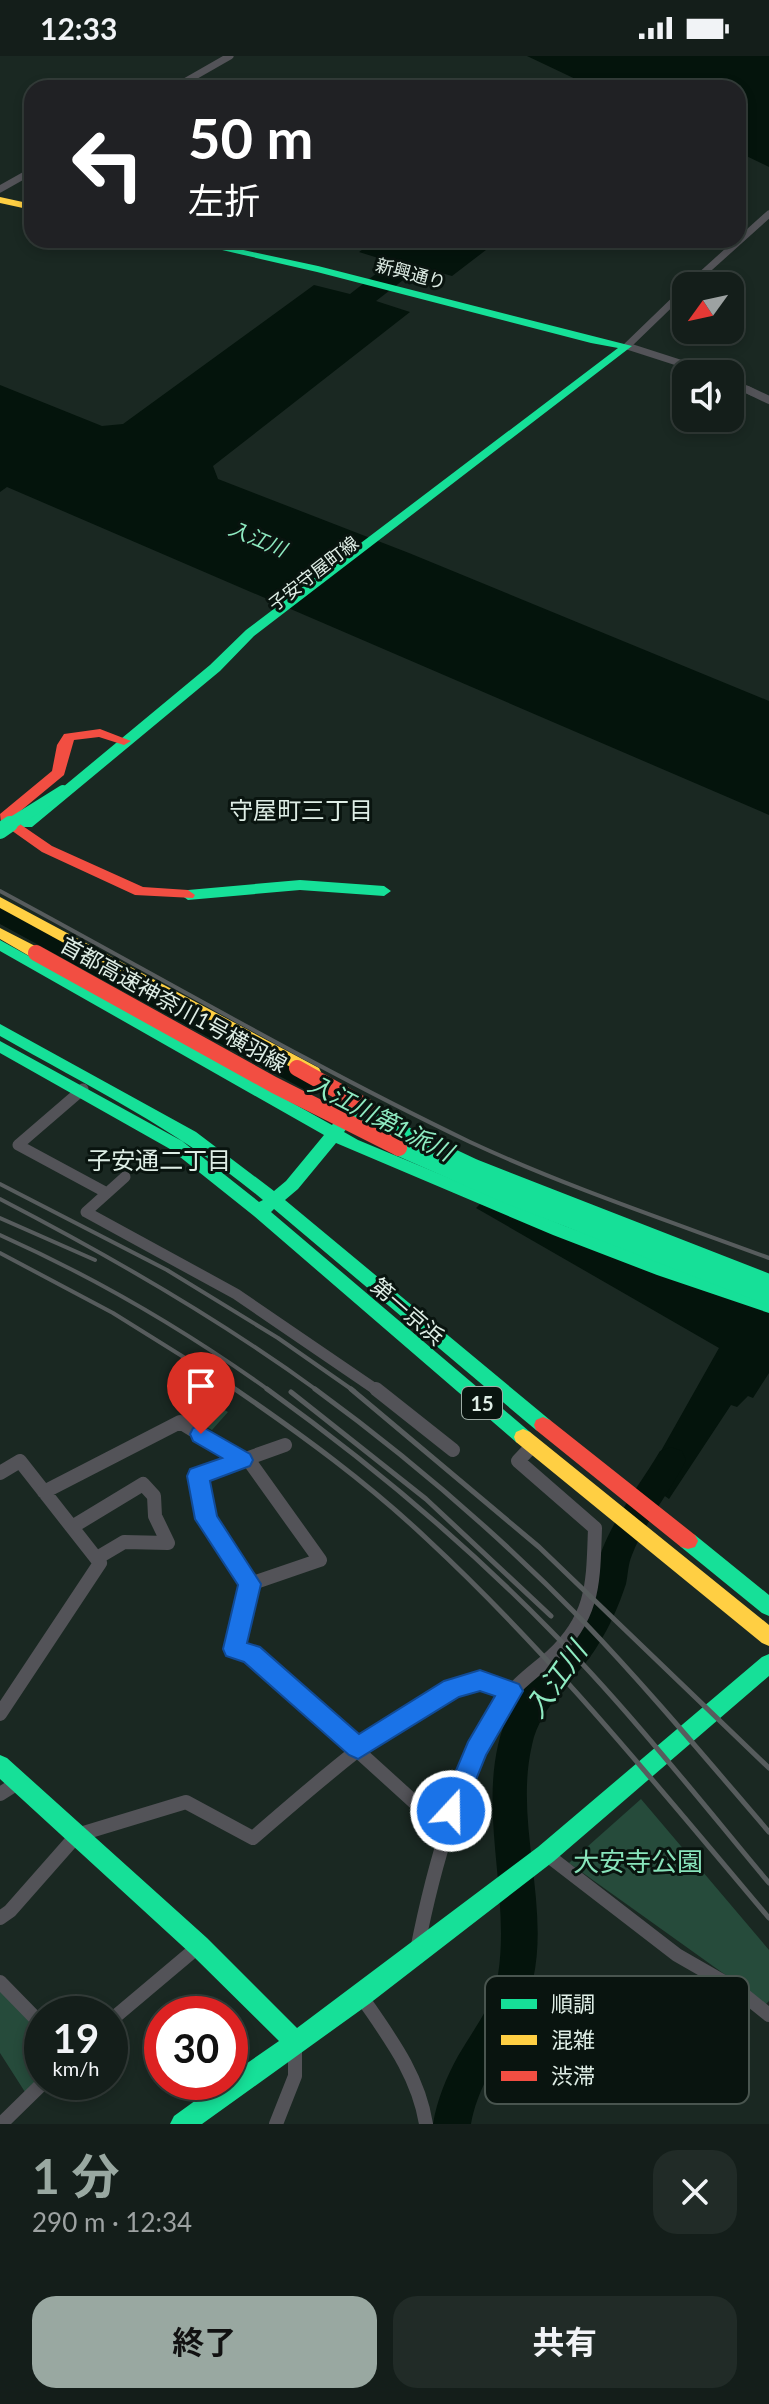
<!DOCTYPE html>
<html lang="ja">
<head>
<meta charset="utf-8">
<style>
	:root { --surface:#141e1a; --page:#212b27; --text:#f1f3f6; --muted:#9da2a2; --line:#333c39; --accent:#99a8a1 }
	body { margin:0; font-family:Lato,"Noto Sans JP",sans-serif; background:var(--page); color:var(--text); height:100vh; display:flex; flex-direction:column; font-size:30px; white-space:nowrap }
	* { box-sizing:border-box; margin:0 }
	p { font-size:26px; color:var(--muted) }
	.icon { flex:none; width:44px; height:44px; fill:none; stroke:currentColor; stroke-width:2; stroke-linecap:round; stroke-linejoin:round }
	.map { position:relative; height:2068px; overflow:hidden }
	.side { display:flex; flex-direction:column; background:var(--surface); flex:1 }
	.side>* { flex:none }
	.top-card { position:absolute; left:24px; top:24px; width:722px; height:168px; border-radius:24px; box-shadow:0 4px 12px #0003,0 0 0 2px var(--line); background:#202124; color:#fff; overflow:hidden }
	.needle { width:52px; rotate:237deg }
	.controls { position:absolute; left:672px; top:216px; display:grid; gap:16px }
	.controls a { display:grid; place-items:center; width:72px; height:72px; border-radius:16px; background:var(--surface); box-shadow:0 4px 12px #0003,0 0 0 2px var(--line); font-size:40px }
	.speed { position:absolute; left:24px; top:1940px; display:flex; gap:16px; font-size:40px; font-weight:700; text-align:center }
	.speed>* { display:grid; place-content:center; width:104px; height:104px; border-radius:50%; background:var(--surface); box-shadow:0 4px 12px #0003,0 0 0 2px var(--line); line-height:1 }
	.speed small { font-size:20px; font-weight:400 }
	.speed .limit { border:12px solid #d22; background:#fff; color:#111 }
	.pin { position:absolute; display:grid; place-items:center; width:68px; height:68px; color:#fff; margin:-82px -34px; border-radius:50% 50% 50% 0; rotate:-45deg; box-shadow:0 0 8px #0007 }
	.pin .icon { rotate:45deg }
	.me { position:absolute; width:88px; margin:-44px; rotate:21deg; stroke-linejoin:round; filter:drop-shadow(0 0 6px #0008) }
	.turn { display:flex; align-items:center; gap:28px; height:168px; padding:0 32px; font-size:36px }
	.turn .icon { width:104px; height:104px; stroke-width:2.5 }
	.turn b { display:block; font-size:56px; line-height:68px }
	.round { display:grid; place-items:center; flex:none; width:84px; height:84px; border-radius:24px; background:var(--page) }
	.summary { display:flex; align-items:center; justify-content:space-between; height:136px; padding:0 32px }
	h1 { font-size:48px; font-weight:700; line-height:60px; color:var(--accent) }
	.cta { display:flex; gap:16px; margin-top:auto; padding:16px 32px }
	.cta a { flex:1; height:92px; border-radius:24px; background:var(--accent); color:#111; font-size:32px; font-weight:700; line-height:92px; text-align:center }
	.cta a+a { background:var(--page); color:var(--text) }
	.status { display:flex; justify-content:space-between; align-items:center; height:56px; padding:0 40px; background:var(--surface); direction:ltr }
	.status svg { height:22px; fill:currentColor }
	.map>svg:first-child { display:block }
	.green { fill:#264b3b }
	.water { fill:#04140c }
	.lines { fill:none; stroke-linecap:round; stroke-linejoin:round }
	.river { fill:#04140c; fill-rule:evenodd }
	.street-far3 { stroke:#535358; stroke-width:7 }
	.street-far2 { stroke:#535358; stroke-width:8 }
	.street-far1 { stroke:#535358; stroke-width:11 }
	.street { stroke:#535358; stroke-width:14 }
	.fast { fill:#16e098; fill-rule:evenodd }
	.slow { fill:#ffcf43; fill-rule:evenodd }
	.jam { fill:#f24e42; fill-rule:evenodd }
	.rail-far1 { stroke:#575c5d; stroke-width:4 }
	.rail { stroke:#575c5d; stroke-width:5 }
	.fast-bridge-far1 { stroke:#16e098; stroke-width:12 }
	.fast-bridge { stroke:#16e098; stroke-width:16 }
	.jam-bridge { stroke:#f24e42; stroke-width:16 }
	.route { fill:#1a73e8; stroke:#114b97; stroke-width:2 }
	.labels { text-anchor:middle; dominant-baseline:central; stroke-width:6; stroke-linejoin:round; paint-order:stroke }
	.far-street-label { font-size:18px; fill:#deede5; stroke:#09140f }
	.far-water-label { font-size:20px; font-style:italic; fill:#8febc2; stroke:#09140f }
	.shield { fill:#09140f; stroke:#9eaca5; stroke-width:2 }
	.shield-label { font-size:20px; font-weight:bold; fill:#deede5 }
	.street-label { font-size:22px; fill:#deede5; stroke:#09140f }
	.neighbourhood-label { font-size:24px; fill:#deede5; stroke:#09140f }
	.water-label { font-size:24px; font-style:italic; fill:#8febc2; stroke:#09140f }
	.near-park-label { font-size:26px; fill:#88e4bb; stroke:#09140f }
	.near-water-label { font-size:28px; font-style:italic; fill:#8febc2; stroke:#09140f }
	.key { fill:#09140f; stroke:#49554f; stroke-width:2 }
	.key-label { font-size:22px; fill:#deede5 }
</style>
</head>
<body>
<div class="status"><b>12:33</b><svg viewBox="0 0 49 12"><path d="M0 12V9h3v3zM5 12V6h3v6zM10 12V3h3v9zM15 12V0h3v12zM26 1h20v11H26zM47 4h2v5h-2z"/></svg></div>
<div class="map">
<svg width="769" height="2068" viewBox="0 0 769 2068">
	<rect width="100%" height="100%" fill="#1a2822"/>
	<path class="green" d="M179 1327 228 1356 212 1374 184 1359Z
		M641 1743 769 1894V1945L766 1948 569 1807Z
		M0 1934 42 1977V2019L25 2036 0 1997Z"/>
	<path class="water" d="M527 0H769V111L738 96V32H585L586 28Z
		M376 184H499L452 220 420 211 376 245 410 256 213 410 218 423 409 497 769 645V759L7 431 0 436V329L102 370 123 368 314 229 350 238 391 206 359 196Z
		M480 1148 769 1249V1317L753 1342 748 1340 737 1351 731 1349 669 1443 644 1425 719 1292 476 1152Z"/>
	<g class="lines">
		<path class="river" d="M0 850 325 1023 329 1029 325 1035 316 1038 307 1035 0 868Z
			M671 1391 682 1395 686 1404C671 1435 644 1467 632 1499 628 1508 628 1519 626 1528 619 1549 610 1570 598 1589 577 1624 541 1647 532 1689 514 1766 550 1847 533 1924 521 1977 480 2016 471 2068H433C437 2044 446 2022 458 2000 473 1974 493 1950 498 1919 510 1843 481 1765 498 1689 511 1632 548 1614 576 1568 590 1544 592 1519 602 1494 615 1460 641 1427 660 1395Z"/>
		<path class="street-far3" d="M174 32 230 0
			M0 133 32 115
			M689 230 769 158
			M686 233 627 290 714 318
			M730 325 752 336"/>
		<path class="street-far2" d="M748 334 769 344"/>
		<path class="street-far1" d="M83 1033 18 1089 107 1137
			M125 1121 86 1156 236 1238 378 1335"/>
		<path class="street" d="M376 1333 453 1394
			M285 1389 198 1420 206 1463 250 1528 235 1593 252 1599 445 1774
			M247 1402 320 1504 250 1528
			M0 1417 20 1405 100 1507 0 1658
			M44 1436 180 1366 242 1404
			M72 1471 143 1428 154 1440 155 1460 168 1487 124 1486 97 1502
			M0 1738 19 1726
			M546 1798 677 1899 738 1934 769 1959
			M0 1862 10 1855 77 1779 186 1746 253 1782C292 1749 435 1619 482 1625 491 1626 502 1632 511 1635
			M417 1894C434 1808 458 1723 504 1647 516 1627 535 1615 552 1600 595 1560 593 1525 595 1472L518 1405 533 1389
			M0 1926 42 1969
			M361 1940C389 1981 418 2018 426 2068
			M110 1965 199 1890
			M1 2068 44 2026
			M276 2068 295 2020V1987"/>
		<path class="fast" d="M179 184H197L318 210 632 290 254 580 220 615 32 771H22L20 768 22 765 210 609 246 574 618 292 591 287 317 216Z
			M300 824 384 830 391 835 384 840 300 834 188 844 181 839 188 834Z
			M0 884 332 1069 347 1050H359L361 1054 344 1076 358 1084 565 1170 769 1243V1257L657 1219 553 1179 336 1087 298 1133 285 1144 550 1364 552 1369 550 1374 543 1377 536 1374 274 1153 271 1156 530 1376 532 1381 530 1386 523 1389 516 1386 254 1160 170 1093 0 997V985L182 1085 259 1146 263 1144C183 1077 90 1031 0 980V968L196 1076 274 1135 286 1125 324 1079 0 895Z
			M688 1477 695 1479 769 1539V1560L762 1557 681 1491 678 1485 681 1479Z
			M769 1598V1620L554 1805 369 1948 202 2068H170L174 2060 221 2026H230V2019L279 1985 191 1898 0 1723V1699L7 1702 207 1882 297 1972 538 1791 762 1601Z"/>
		<path class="slow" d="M0 141 32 148V154L0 147Z
			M0 841 319 1012 321 1016 313 1022 307 1020 0 852Z
			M0 872 41 893 43 897 41 901H31L0 883Z
			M523 1373 530 1376 769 1569V1590L762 1587 516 1386 514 1381 516 1376Z"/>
		<path class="jam" d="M100 673 131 685 124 689 99 681 74 684 64 719 12 762 14 764 52 790 143 831 188 834 195 839 193 842 135 839 42 796 1 767 0 758 52 715 57 689 64 678Z
			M543 1361 550 1364 695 1479 698 1485 695 1491 688 1493 681 1491 536 1374 534 1369 536 1364Z"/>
		<path class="rail-far1" d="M0 835C156 919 310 1009 470 1086 567 1131 669 1165 769 1202
			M0 1128 167 1214 278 1282 354 1335
			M0 1143C110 1200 218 1262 318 1335
			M0 1162 95 1204
			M0 1179C96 1222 185 1274 270 1335
			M0 1197 113 1257 238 1335"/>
		<path class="rail" d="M235 1333C302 1379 368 1427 427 1483 552 1599 659 1732 769 1862
			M267 1333C367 1405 464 1486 550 1574 628 1653 698 1742 769 1827
			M315 1333C411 1403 500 1480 583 1565 648 1633 708 1705 769 1776
			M351 1333 539 1491 769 1712
			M291 1336 426 1443 551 1560"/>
		<path class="fast-bridge-far1" d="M7 770 63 735"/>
		<path class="fast-bridge" d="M0 775 10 768
			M349 1052 474 1111 769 1226
			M399 1092 506 1139 769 1241"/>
		<path class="jam-bridge" d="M36 897 274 1029 399 1092
			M297 1012 367 1051"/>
	</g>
	<path class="route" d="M201 1370 250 1398 253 1404 250 1410 210 1425 217 1460 261 1528 247 1587 260 1591 359 1678 444 1625 480 1614 519 1628 523 1635 486 1699 460 1763 451 1766 443 1763 439 1755 468 1686 495 1640 480 1635 459 1641 358 1703 349 1699 244 1606 226 1600 223 1593 238 1529 195 1463 187 1420 190 1413 222 1402 193 1385 190 1378 193 1372Z"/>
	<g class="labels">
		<g class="far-street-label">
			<text transform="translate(411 217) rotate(15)">新興通り</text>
			<text transform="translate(313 517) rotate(-38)">子安守屋町線</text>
		</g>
		<g class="far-water-label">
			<text transform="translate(258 482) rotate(23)">入江川</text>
		</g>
		<rect class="shield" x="462" y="1331" width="40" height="32" rx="6"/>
		<g class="shield-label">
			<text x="482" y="1347">15</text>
		</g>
		<g class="street-label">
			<text transform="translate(174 948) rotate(29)">首都高速神奈川1号横羽線</text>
			<text transform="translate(408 1255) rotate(41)">第一京浜</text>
		</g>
		<g class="neighbourhood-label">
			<text x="301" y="753">守屋町三丁目</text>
			<text x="159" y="1103">子安通二丁目</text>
		</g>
		<g class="water-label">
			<text transform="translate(381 1061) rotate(27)">入江川第1派川</text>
		</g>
		<g class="near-park-label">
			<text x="638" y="1805">大安寺公園</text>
		</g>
		<g class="near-water-label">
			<text transform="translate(555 1623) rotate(-55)">入江川</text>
		</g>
	</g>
	<rect x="485" y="1920" width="264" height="128" rx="12" class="key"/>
	<rect x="501" y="1943" width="36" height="10" fill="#16e098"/>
	<rect x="501" y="1979" width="36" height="10" fill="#ffcf43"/>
	<rect x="501" y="2015" width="36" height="10" fill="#f24e42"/>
	<g class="key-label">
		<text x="551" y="1956">順調</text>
		<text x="551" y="1992">混雑</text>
		<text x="551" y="2028">渋滞</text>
	</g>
</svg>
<div class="controls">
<a><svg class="needle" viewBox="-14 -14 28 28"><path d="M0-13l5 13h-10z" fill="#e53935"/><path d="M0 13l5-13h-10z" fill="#9da2a2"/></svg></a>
<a><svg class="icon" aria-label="sound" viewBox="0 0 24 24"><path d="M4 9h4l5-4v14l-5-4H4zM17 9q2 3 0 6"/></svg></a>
</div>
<div class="speed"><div>19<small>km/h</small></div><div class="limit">30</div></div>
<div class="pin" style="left:201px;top:1378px;background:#d93025"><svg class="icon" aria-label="arrive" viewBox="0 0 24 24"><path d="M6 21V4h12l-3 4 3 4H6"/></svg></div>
<svg class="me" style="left:451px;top:1755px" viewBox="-20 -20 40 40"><circle r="17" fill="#1a73e8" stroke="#fff" stroke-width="3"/><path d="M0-11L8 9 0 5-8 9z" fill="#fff"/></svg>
<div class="top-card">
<div class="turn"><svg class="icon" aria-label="left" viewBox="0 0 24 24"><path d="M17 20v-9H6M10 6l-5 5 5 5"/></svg><div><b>50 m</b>左折</div></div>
</div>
</div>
<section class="side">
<div class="summary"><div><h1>1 分</h1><p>290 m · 12:34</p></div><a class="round"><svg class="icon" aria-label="close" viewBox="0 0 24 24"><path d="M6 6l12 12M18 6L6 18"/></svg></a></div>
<div class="cta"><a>終了</a><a>共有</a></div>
</section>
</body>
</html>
